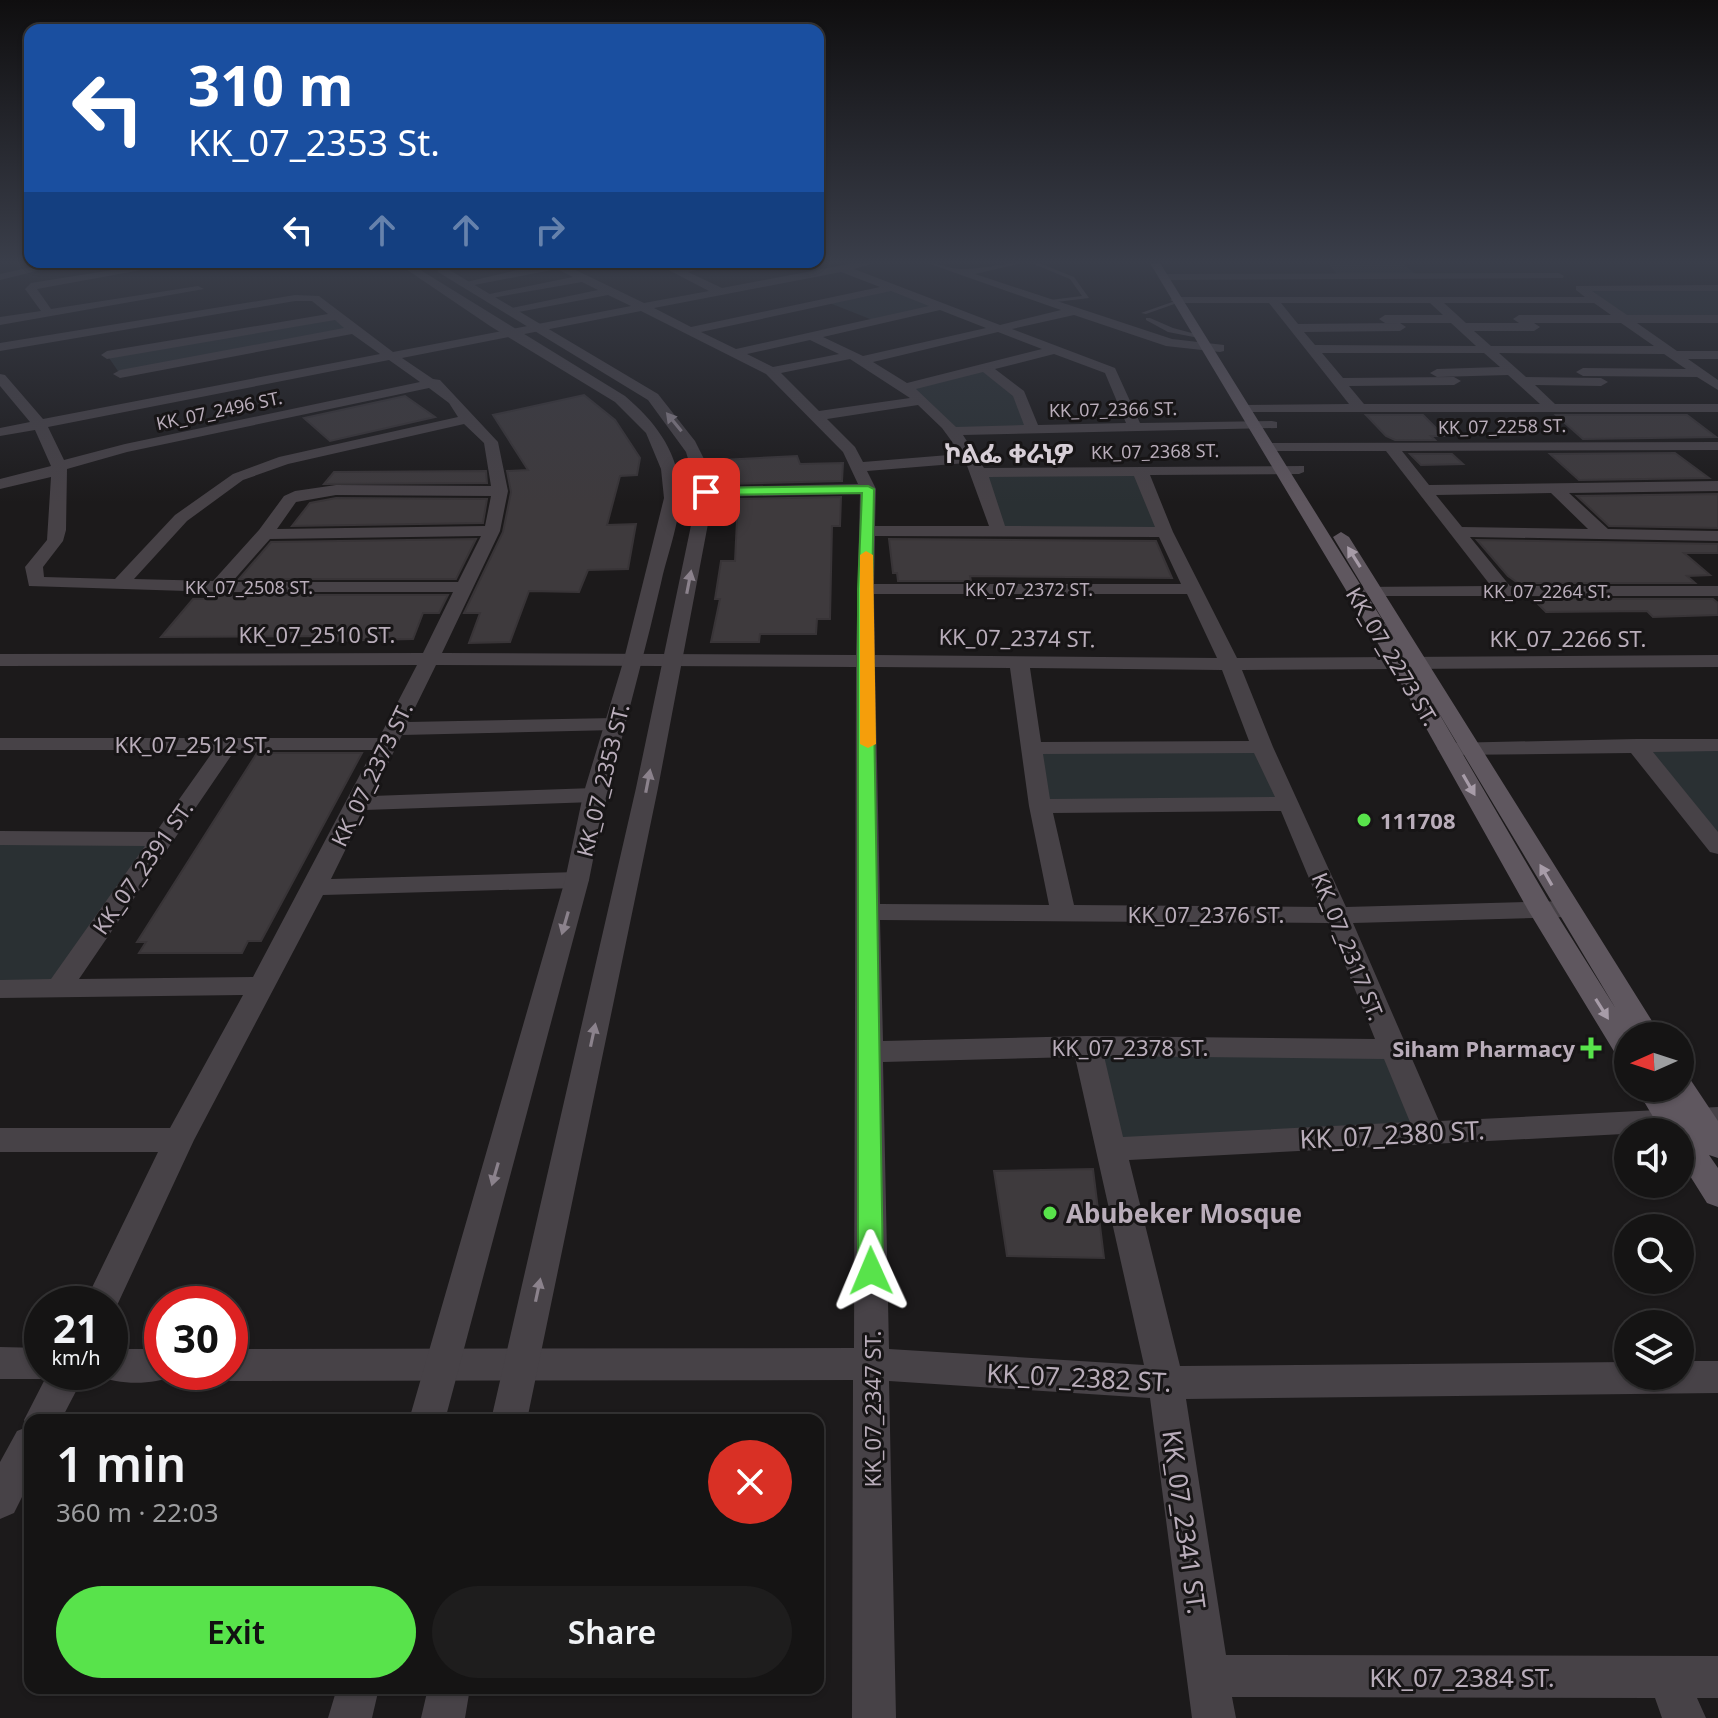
<!DOCTYPE html>
<html lang="en">
<head>
<meta charset="utf-8">
<style>
	:root { --surface:#151414; --page:#1e1d1d; --text:#f1f3f6; --muted:#9d9ea0; --line:#343334; --accent:#58e34b }
	body { margin:0; font-family:"Noto Sans","Noto Sans Ethiopic",sans-serif; background:var(--page); color:var(--text); height:100vh; display:flex; flex-direction:column; font-size:30px; white-space:nowrap }
	* { box-sizing:border-box; margin:0 }
	p { font-size:26px; color:var(--muted) }
	.icon { flex:none; width:44px; height:44px; fill:none; stroke:currentColor; stroke-width:2; stroke-linecap:round; stroke-linejoin:round }
	.map { position:relative; flex:1; overflow:hidden }
	.side { position:absolute; left:24px; top:1414px; width:800px; height:280px; display:flex; flex-direction:column; background:var(--surface); border-radius:16px; box-shadow:0 2px 6px #0004,0 0 0 2px var(--line) }
	.side>* { flex:none }
	.guide { position:absolute; left:24px; top:24px; width:800px; height:244px; border-radius:16px; box-shadow:0 2px 6px #0004,0 0 0 2px var(--line); background:#1a4fa0; color:#fff; overflow:hidden }
	.needle { width:52px; rotate:267deg }
	.controls { position:absolute; left:1614px; top:1022px; display:grid; gap:16px }
	.controls a { display:grid; place-items:center; width:80px; height:80px; border-radius:50%; background:var(--surface); box-shadow:0 2px 6px #0004,0 0 0 2px var(--line); font-size:40px }
	.speed { position:absolute; left:24px; top:1286px; display:flex; gap:16px; font-size:40px; font-weight:700; text-align:center }
	.speed>* { display:grid; place-content:center; width:104px; height:104px; border-radius:50%; background:var(--surface); box-shadow:0 2px 6px #0004,0 0 0 2px var(--line); line-height:1 }
	.speed small { font-size:20px; font-weight:400 }
	.speed .limit { border:12px solid #d22; background:#fff; color:#111 }
	.pin { position:absolute; display:grid; place-items:center; width:68px; height:68px; color:#fff; margin:-34px; border-radius:16px; box-shadow:0 4px 12px #0006 }
	.me { position:absolute; width:88px; margin:-44px; rotate:359deg; stroke-linejoin:round; filter:drop-shadow(0 0 6px #0008) }
	.turn { display:flex; align-items:center; gap:28px; height:168px; padding:0 32px; font-size:36px }
	.turn .icon { width:104px; height:104px; stroke-width:2.5 }
	.turn b { display:block; font-size:56px; line-height:68px }
	.lanes { display:flex; align-items:center; height:76px; padding:0 32px; background:#0003; justify-content:center; gap:40px; direction:ltr }
	.lanes .off { opacity:.35 }
	.round { display:grid; place-items:center; flex:none; width:84px; height:84px; border-radius:42px; background:var(--page) }
	.headline { display:flex; align-items:center; justify-content:space-between; height:136px; padding:0 32px }
	h1 { font-size:48px; font-weight:600; line-height:60px }
	.cta { display:flex; gap:16px; margin-top:auto; padding:16px 32px }
	.cta a { flex:1; height:92px; border-radius:48px; background:var(--accent); color:#111; font-size:32px; font-weight:600; line-height:92px; text-align:center }
	.cta a+a { background:var(--page); color:var(--text) }
	.map>svg:first-child { display:block }
	.green { fill:#2a3033 }
	.building { fill:#3e3a3d; stroke:#383437; stroke-width:2 }
	.lines { fill:none; stroke-linecap:round; stroke-linejoin:round }
	.service { fill:#474247; fill-rule:evenodd }
	.minor { fill:#474247; fill-rule:evenodd }
	.tertiary { fill:#474247; fill-rule:evenodd }
	.primary { fill:#5f575f; fill-rule:evenodd }
	.oneway { fill:#8b828c }
	.oneway2 { fill:#a79ca8 }
	.route { fill:#58e34b; stroke:#399431; stroke-width:2 }
	.slow { fill:#f59e0b }
	.poi-dot { fill:#58e34b; stroke:#171516; stroke-width:3 }
	.labels { text-anchor:middle; dominant-baseline:central; stroke-width:6; stroke-linejoin:round; paint-order:stroke }
	.far-street-label { font-size:18px; fill:#b9adba; stroke:#171516 }
	.street-label { font-size:22px; fill:#b9adba; stroke:#171516 }
	.poi-label { font-size:22px; font-weight:bold; fill:#b9adba; stroke:#171516; text-anchor:start }
	.far-district-label { font-size:26px; font-weight:bold; fill:#d6ced6; stroke:#171516 }
	.near-street-label { font-size:26px; fill:#b9adba; stroke:#171516 }
	.near-poi-label { font-size:26px; font-weight:bold; fill:#b9adba; stroke:#171516; text-anchor:start }
</style>
</head>
<body>
<div class="map">
<svg width="1718" height="1718" viewBox="0 0 1718 1718">
	<rect width="100%" height="100%" fill="#1c1a1b"/>
	<path class="green" d="M1328 263H1402L1417 275 1338 276Z
		M893 287 943 306 875 321 827 302Z
		M1718 287V319H1623L1580 288Z
		M338 316 354 330 120 374 107 355Z
		M987 369 1023 394 1032 428 955 431 908 387Z
		M1140 471 1165 532 998 529 979 473Z
		M1636 745H1718V847Z
		M1262 747 1290 804 1040 806 1033 748Z
		M0 838 161 839 57 990 0 989Z
		M1087 1046 1392 1049 1429 1132 1113 1149Z"/>
	<path class="building" d="M584 395 615 420 640 458 637 475 620 476 607 525 636 524 628 569 588 570 579 592 529 591 510 642 469 643 480 613H464L503 532 511 492 507 471 528 470 493 415Z
		M405 396 435 417 330 441 304 418Z
		M1366 415H1423L1444 436H1431L1435 440H1395L1386 436Z
		M1556 415H1687L1716 437 1583 439Z
		M1675 453 1709 478 1579 480 1550 454Z
		M1410 454H1452L1463 464 1421 465Z
		M797 456 800 464 843 463 842 481 729 484 722 460Z
		M486 471 487 483 324 484 334 472Z
		M1718 494V528L1609 526 1577 496Z
		M841 497 840 526H832L830 619H817L816 634H760L759 642H711L720 599H715L721 561H735L738 499Z
		M336 498 487 499 483 523 292 526 310 503Z
		M476 539 456 579H239L271 542Z
		M889 539 1156 541 1172 578 970 576 971 581H898L897 573H893Z
		M1477 540 1718 544V553H1684L1710 575 1687 576 1695 583H1518L1508 576Z
		M218 595H448L439 613H423L413 639 322 641 325 636 161 637 193 599H214Z
		M1533 599H1713L1718 603V615L1653 617 1647 611 1546 612Z
		M257 753H362L261 941H248L242 953H139L146 942H137Z
		M1093 1169 1104 1258 1007 1256 994 1171Z"/>
	<g class="lines">
		<path class="service" d="M1031 263H1039L1074 277 1089 298 1048 303 1050 300 1082 296 1070 279Z
			M1175 301 1180 302 1146 314 1141 313Z
			M1146 318H1150L1173 328 1203 336 1199 338 1168 332 1146 320Z"/>
		<path class="minor" d="M50 263H69L0 280V274Z
			M156 263 174 264 37 289 51 309 198 286 204 289 0 325V317L41 311 25 289 31 283Z
			M548 263H561L644 303 709 291 655 263H668L678 268 725 263 688 272 722 288 854 263H875L854 269 1000 325 1061 310 927 263C940 263 952 270 964 269 984 269 1003 263 1022 263L975 274 1172 339 1224 345V351L1220 352 1166 346 1074 315 1012 329 1115 368 1140 423 1272 421 1277 422V428L963 435 984 468 1304 466V472L1299 474 1150 475 1173 532 1237 658 1718 655V667L1242 670 1273 747 1346 907 1566 901 1575 903 1579 909 1575 915 1566 917 1353 923 1439 1121 1718 1107V1129L1129 1160 1180 1366 1628 1362V1376H1680V1361H1718V1393L1186 1399 1226 1655 1718 1656V1698H1697L1706 1718H1662L1655 1698 1232 1697 1236 1718H1192L1150 1398 889 1381 896 1718H852L853 1380 230 1381 218 1376 216 1372H230V1349L854 1348 856 667 436 665 408 722 615 718 625 724 615 730 402 735 372 796 594 788 602 790 605 795 602 800 594 802 365 810 331 879 577 872 586 875 589 880 586 885 577 888 323 895 194 1140 113 1314 110 1316V1304H84L158 1152H0V1128H170L243 995 0 998V980L51 979 145 846 0 845V831L156 832 214 750H0V738H379L417 665 0 666V654L423 653 453 592H218L29 586 25 567 47 540 51 477 0 489V479L51 466 35 430 0 436V428L30 422 0 386V374L5 375 43 419 380 354 352 334 120 378 113 374 120 370 344 328 335 320 107 359 101 355 107 351 328 314 312 301H295L0 351V343L295 295 319 296 393 352 631 306 608 295 508 314 502 310 598 290 582 282 486 299 480 296 573 277 557 269 464 287 458 284ZM841 272 880 287 691 327 654 308ZM891 291 929 306 736 349 701 332ZM940 310 986 328 863 356 823 337ZM641 311 766 374 843 452 858 484 706 487 698 492 706 497 860 494 856 655 442 653 500 531 508 491 498 442 440 380 433 379 402 358ZM998 332 1042 349 907 383 873 362ZM810 340 839 354 773 367 747 354ZM1054 354 1105 373 1126 423 1038 425 1024 391 995 369ZM850 359 910 398 819 411 781 373ZM389 360 420 382 125 444 64 460 48 427ZM983 372 1013 396 1024 425 956 427 916 389ZM429 388 449 403 458 417 279 457 233 474 175 515 115 579 44 577 43 567 63 541 66 530 67 469 127 452ZM918 405 942 428 961 454 863 462 855 447 827 419ZM464 424 484 443 491 486 336 485 295 491 284 496 259 530 213 581 134 579 187 521 243 480 288 464ZM966 463 989 526H875L876 489 867 471ZM1134 476 1155 527 1005 526 989 477ZM336 495 491 496 485 526 277 529 296 502ZM481 536 458 582H232L270 539ZM875 536 1159 537 1181 584H874ZM874 594H1187L1217 658 875 655ZM875 667 1010 668 1029 806 1049 905 880 904ZM1030 668 1222 670 1249 741 1041 742ZM235 750H373L253 977 79 979ZM1254 753 1275 797 1050 799 1043 754ZM1281 811 1321 907 1074 905 1053 813ZM880 920 1328 923 1375 1039 1087 1036 883 1041ZM1104 1056 1384 1059 1410 1122 1123 1137ZM1075 1057 1144 1365 889 1349 883 1062Z
			M1559 273 1564 276 1563 278 1163 280 1158 277 1163 274Z
			M1718 285V291H1592L1627 315H1718V323H1637L1677 351H1718V359H1688L1718 380V390L1697 377 1583 376 1576 372 1583 368 1686 369 1664 354 1499 353 1526 377 1601 378 1608 382 1601 386 1535 385 1555 404H1718V412H1245L1238 408 1240 405 1349 404 1269 303H1176L1170 300 1176 297H1585L1576 290V286ZM1281 303H1430L1443 315H1385L1379 319 1385 323H1451L1476 346 1315 345 1304 332 1400 331 1406 327 1400 323 1298 324ZM1444 303H1594L1611 315H1519L1513 319 1519 323H1621L1654 346H1491L1474 331H1534L1540 327 1534 323H1466ZM1322 353H1484L1500 367 1437 369 1430 373 1437 377 1508 375 1540 404H1364L1349 386 1454 385 1461 381 1454 377 1343 378Z
			M1718 442V450L1402 451 1429 485 1718 481V491L1569 493 1608 529 1718 531V541L1470 537 1510 586H1718V596H1350L1347 592 1350 588 1356 587 1491 586 1386 451H1268L1261 447 1268 443ZM1551 493 1588 529 1462 527 1436 495Z
			M1636 739H1718V751L1653 752 1718 832V854L1710 852 1631 753 1448 755 1437 749 1448 743Z
			M0 1347 42 1348V1372H86L61 1420H30V1481L14 1513 0 1519V1462L17 1431 27 1427 24 1420 45 1379H0Z
			M110 1349H162V1372H176L174 1376C153 1385 119 1385 98 1376L96 1372H110Z"/>
		<path class="tertiary" d="M397 263H409L625 396C654 421 676 448 680 488 682 518 667 554 661 583 638 683 608 780 589 880L445 1420H409L565 880 583 795 624 659 664 498 661 469 646 433 615 402 490 326Z
			M438 268H446L658 394 695 441 707 465 714 492 658 788 527 1420H491L636 788 698 492 686 452 648 400 438 272Z
			M337 1688H379L372 1718H328Z
			M428 1688H470L465 1718H421Z"/>
		<path class="primary" d="M1150 263H1160L1398 645 1333 537 1341 532 1349 537 1657 1029 1661 1036H1628V1061L1618 1058 1528 910 1389 662ZM1430 698 1616 1009 1554 910Z
			M1680 1076 1690 1079 1718 1121V1158L1709 1155 1718 1168V1207L1707 1203 1680 1160V1132H1662L1636 1088H1680Z"/>
	</g>
	<defs><path id="oneway-solid" d="M-6-.8H1V-3.2L6.5 0L1 3.2V.8H-6Z" transform="scale(2)"/></defs>
	<g class="oneway">
		<use href="#oneway-solid" transform="translate(674 422) rotate(-129)"/>
		<use href="#oneway-solid" transform="translate(689 582) rotate(-79)"/>
		<use href="#oneway-solid" transform="translate(648 781) rotate(-79)"/>
		<use href="#oneway-solid" transform="translate(565 923) rotate(106)"/>
		<use href="#oneway-solid" transform="translate(593 1035) rotate(-78)"/>
		<use href="#oneway-solid" transform="translate(495 1174) rotate(106)"/>
		<use href="#oneway-solid" transform="translate(538 1290) rotate(-78)"/>
	</g>
	<g class="oneway2">
		<use href="#oneway-solid" transform="translate(1354 557) rotate(-122)"/>
		<use href="#oneway-solid" transform="translate(1469 785) rotate(60)"/>
		<use href="#oneway-solid" transform="translate(1546 875) rotate(-120)"/>
		<use href="#oneway-solid" transform="translate(1602 1009) rotate(58)"/>
	</g>
	<linearGradient id="sky" x2="0" y2="1"><stop stop-color="#0f0e0f"/><stop offset="0.52" stop-color="#3a3e4a"/><stop offset="1" stop-color="#3a3e4a" stop-opacity="0"/></linearGradient>
	<rect width="1718" height="503" fill="url(#sky)"/>
	<path class="route" d="M868 486 874 489 872 589 883 1271 880 1278 871 1282 862 1278 858 1271V589L862 493 706 495 700 492 706 488Z"/>
	<path class="slow" d="M866 551 873 555 876 744 868 748 860 744V555Z"/>
	<g class="poi-dot">
		<circle cx="1364" cy="820" r="8"/>
		<path d="M1587 1036h8v8h8v8h-8v8h-8v-8h-8v-8h8z"/>
		<circle cx="1050" cy="1213" r="8"/>
	</g>
	<g class="labels">
		<g class="far-street-label">
			<text transform="translate(1113 409) rotate(-1)">KK_07_2366 ST.</text>
			<text transform="translate(219 410) rotate(-12)">KK_07_2496 ST.</text>
			<text transform="translate(1502 426) rotate(-1)">KK_07_2258 ST.</text>
			<text transform="translate(1155 451) rotate(-1)">KK_07_2368 ST.</text>
			<text x="249" y="587">KK_07_2508 ST.</text>
			<text x="1029" y="589">KK_07_2372 ST.</text>
			<text x="1547" y="591">KK_07_2264 ST.</text>
		</g>
		<g class="street-label">
			<text x="317" y="634">KK_07_2510 ST.</text>
			<text transform="translate(1017 637) rotate(1)">KK_07_2374 ST.</text>
			<text x="1568" y="638">KK_07_2266 ST.</text>
			<text transform="translate(1393 656) rotate(59)">KK_07_2273 ST.</text>
			<text x="193" y="744">KK_07_2512 ST.</text>
			<text transform="translate(371 774) rotate(-64)">KK_07_2373 ST.</text>
			<text transform="translate(602 780) rotate(-76)">KK_07_2353 ST.</text>
			<text transform="translate(142 867) rotate(-55)">KK_07_2391 ST.</text>
			<text x="1206" y="914">KK_07_2376 ST.</text>
			<text transform="translate(1349 946) rotate(68)">KK_07_2317 ST.</text>
			<text x="1130" y="1047">KK_07_2378 ST.</text>
			<text transform="translate(872 1409) rotate(-90)">KK_07_2347 ST.</text>
		</g>
		<g class="poi-label">
			<text x="1380" y="820">111708</text>
			<text x="1575" y="1048" text-anchor="end">Siham Pharmacy</text>
		</g>
		<g class="far-district-label">
			<text x="1009" y="453">ኮልፌ ቀራኒዎ</text>
		</g>
		<g class="near-street-label">
			<text transform="translate(1392 1134) rotate(-3)">KK_07_2380 ST.</text>
			<text transform="translate(1079 1377) rotate(3)">KK_07_2382 ST.</text>
			<text transform="translate(1185 1522) rotate(82)">KK_07_2341 ST.</text>
			<text x="1462" y="1677">KK_07_2384 ST.</text>
		</g>
		<g class="near-poi-label">
			<text x="1066" y="1213">Abubeker Mosque</text>
		</g>
	</g>
</svg>
<div class="controls">
<a><svg class="needle" viewBox="-14 -14 28 28"><path d="M0-13l5 13h-10z" fill="#e53935"/><path d="M0 13l5-13h-10z" fill="#9d9ea0"/></svg></a>
<a><svg class="icon" aria-label="sound" viewBox="0 0 24 24"><path d="M4 9h4l5-4v14l-5-4H4zM17 9q2 3 0 6"/></svg></a>
<a><svg class="icon" aria-label="search" viewBox="0 0 24 24"><circle cx="10" cy="10" r="6"/><path d="M15 15l6 6"/></svg></a>
<a><svg class="icon" aria-label="layers" viewBox="0 0 24 24"><path d="M12 4l9 5-9 5-9-5zM3 14l9 5 9-5"/></svg></a>
</div>
<div class="speed"><div>21<small>km/h</small></div><div class="limit">30</div></div>
<div class="pin" style="left:706px;top:492px;background:#d93025"><svg class="icon" aria-label="arrive" viewBox="0 0 24 24"><path d="M6 21V4h12l-3 4 3 4H6"/></svg></div>
<svg class="me" style="left:871px;top:1271px" viewBox="-20 -20 40 40"><path d="M0-17L14 15 0 8-14 15z" fill="#58e34b" stroke="#fff" stroke-width="4"/></svg>
<div class="guide">
<div class="turn"><svg class="icon" aria-label="left" viewBox="0 0 24 24"><path d="M17 20v-9H6M10 6l-5 5 5 5"/></svg><div><b>310 m</b>KK_07_2353 St.</div></div>
<div class="lanes"><svg class="icon" aria-label="left" viewBox="0 0 24 24"><path d="M17 20v-9H6M10 6l-5 5 5 5"/></svg><svg class="icon off" aria-label="ahead" viewBox="0 0 24 24"><path d="M12 20V5M6 11l6-6 6 6"/></svg><svg class="icon off" aria-label="ahead" viewBox="0 0 24 24"><path d="M12 20V5M6 11l6-6 6 6"/></svg><svg class="icon off" aria-label="right" viewBox="0 0 24 24"><path d="M7 20v-9h11M14 6l5 5-5 5"/></svg></div>
</div>
<section class="side">
<div class="headline"><div><h1>1 min</h1><p>360 m · 22:03</p></div><a class="round" style="background:#d93025;color:#fff"><svg class="icon" aria-label="close" viewBox="0 0 24 24"><path d="M6 6l12 12M18 6L6 18"/></svg></a></div>
<div class="cta"><a>Exit</a><a>Share</a></div>
</section>
</div>
</body>
</html>
